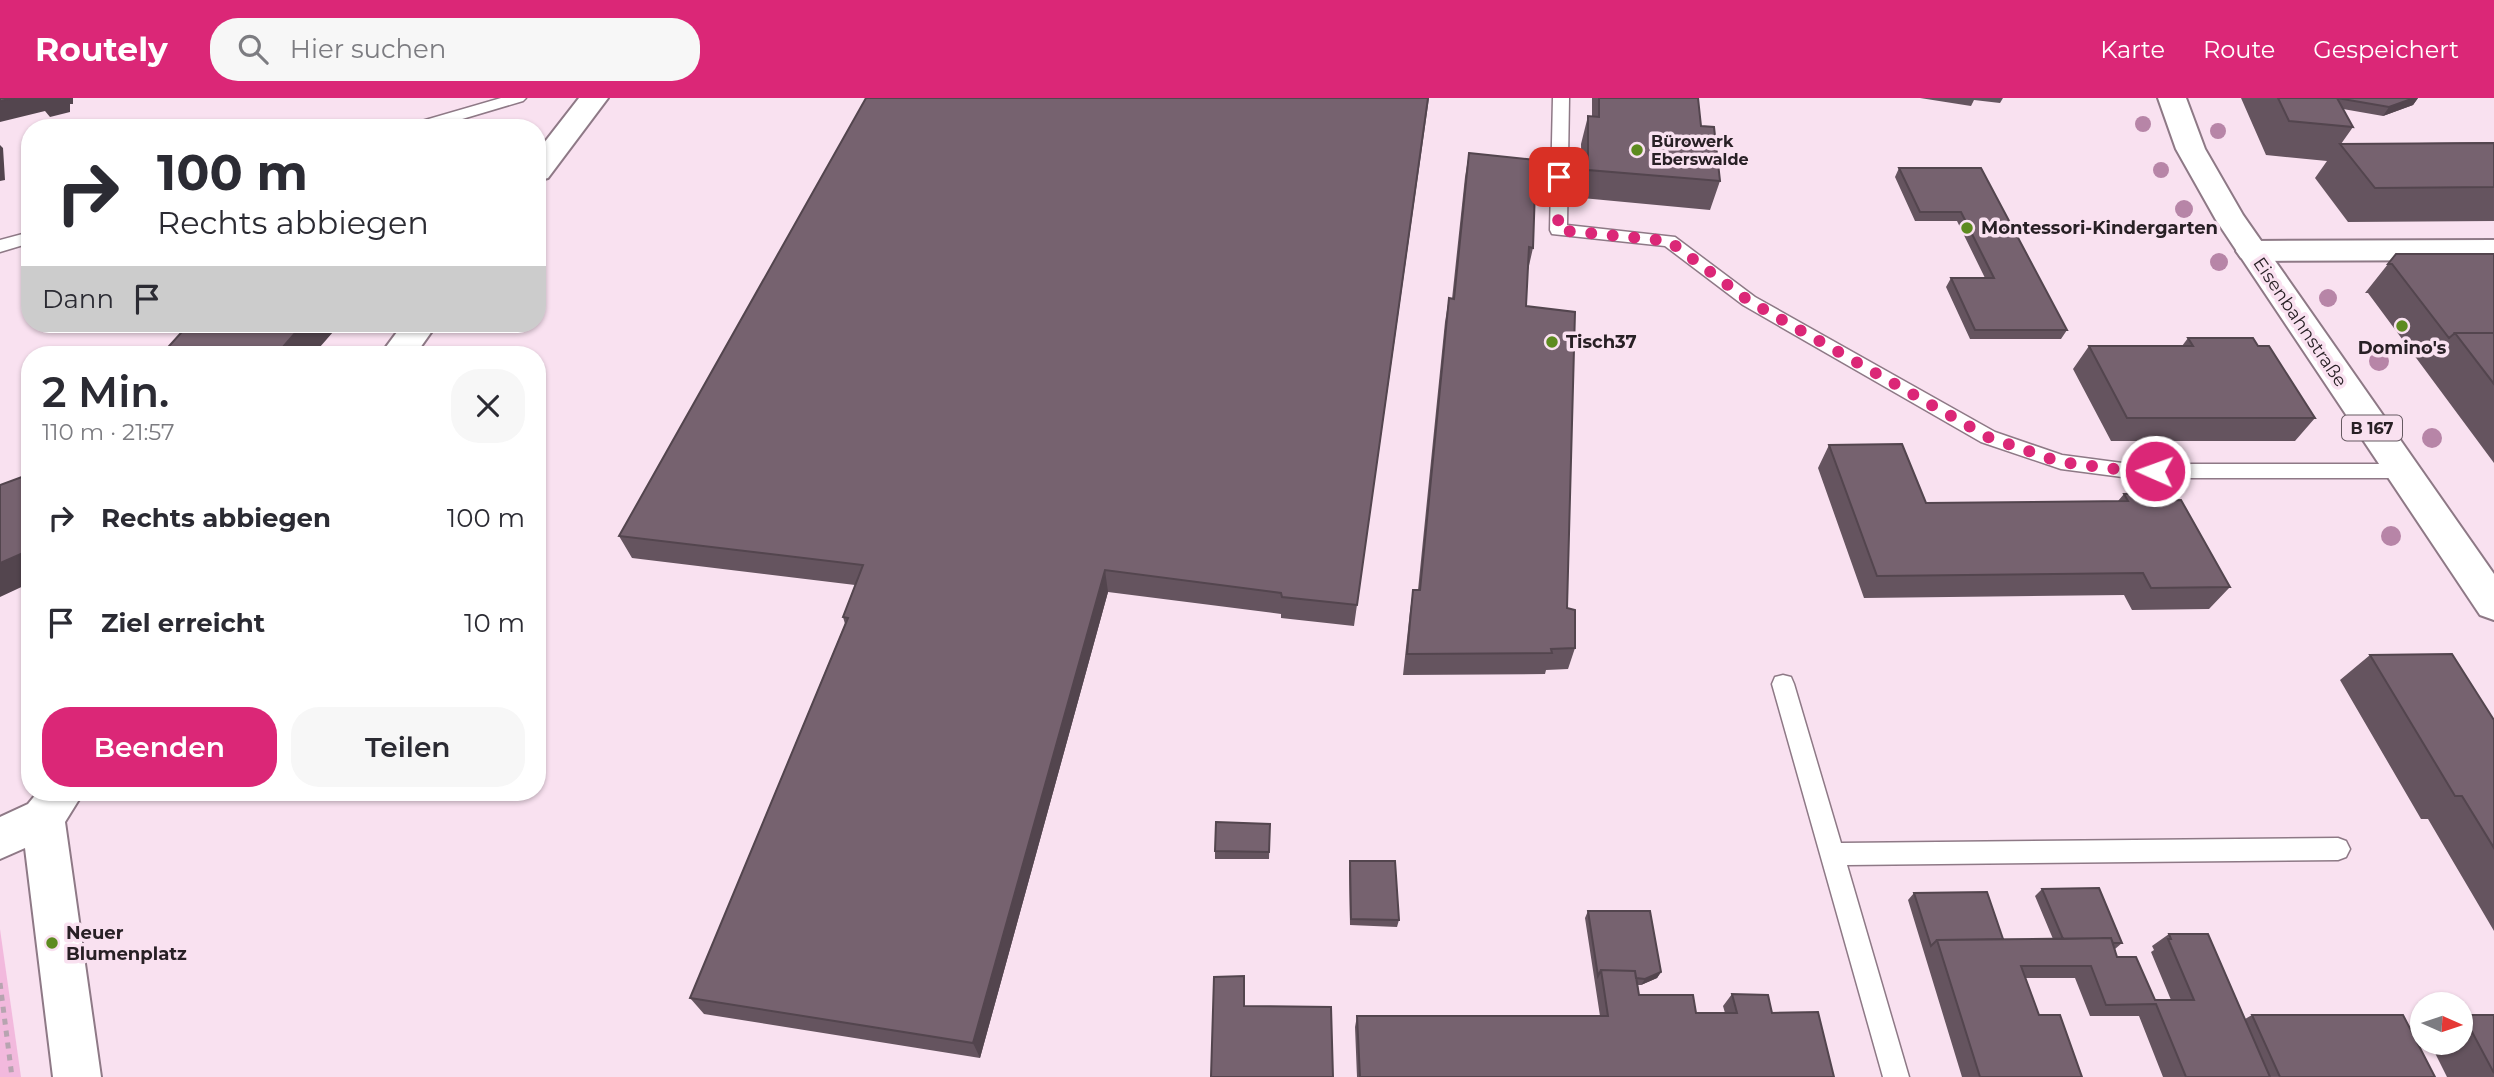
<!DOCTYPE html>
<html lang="de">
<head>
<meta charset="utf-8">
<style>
	:root { --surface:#fff; --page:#f7f7f7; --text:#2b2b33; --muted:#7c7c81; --accent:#db2777 }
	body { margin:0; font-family:Montserrat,sans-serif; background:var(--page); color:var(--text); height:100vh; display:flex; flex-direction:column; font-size:26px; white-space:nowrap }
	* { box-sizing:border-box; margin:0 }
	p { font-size:23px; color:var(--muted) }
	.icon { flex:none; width:38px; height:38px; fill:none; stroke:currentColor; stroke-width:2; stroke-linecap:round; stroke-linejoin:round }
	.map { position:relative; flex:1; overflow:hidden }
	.drawer { position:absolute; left:21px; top:248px; width:525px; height:455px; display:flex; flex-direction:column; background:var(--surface); border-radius:28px; box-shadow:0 2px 5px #0004 }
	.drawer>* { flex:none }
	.hud { position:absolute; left:21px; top:21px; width:525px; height:214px; border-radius:28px; box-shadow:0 2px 5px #0004; background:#fff; color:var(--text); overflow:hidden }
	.needle { width:46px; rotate:93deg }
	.tools { position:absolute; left:2410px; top:894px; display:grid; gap:14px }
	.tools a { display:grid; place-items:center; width:63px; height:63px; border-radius:50%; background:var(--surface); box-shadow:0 2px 5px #0004; font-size:35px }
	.pin { position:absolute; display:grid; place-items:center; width:60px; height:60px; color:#fff; margin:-30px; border-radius:14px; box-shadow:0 4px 10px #0006 }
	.me { position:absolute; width:77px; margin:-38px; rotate:272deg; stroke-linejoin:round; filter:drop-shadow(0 0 5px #0008) }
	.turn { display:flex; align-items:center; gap:24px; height:147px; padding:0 21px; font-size:32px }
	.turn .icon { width:91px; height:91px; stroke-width:2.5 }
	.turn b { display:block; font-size:49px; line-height:60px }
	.then { display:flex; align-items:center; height:66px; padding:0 21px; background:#0003; gap:14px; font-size:26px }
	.round { display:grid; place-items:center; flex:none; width:74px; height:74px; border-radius:28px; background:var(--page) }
	.summary { display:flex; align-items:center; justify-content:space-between; height:119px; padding:0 21px }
	h1 { font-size:42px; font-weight:600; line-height:52px }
	.action { display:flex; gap:14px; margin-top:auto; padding:14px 21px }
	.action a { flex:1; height:80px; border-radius:28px; background:var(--accent); color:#fff; font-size:28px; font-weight:600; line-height:80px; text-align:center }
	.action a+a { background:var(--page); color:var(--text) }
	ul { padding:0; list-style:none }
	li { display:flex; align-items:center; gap:21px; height:105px; padding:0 21px }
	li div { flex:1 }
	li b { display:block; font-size:26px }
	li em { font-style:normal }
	header { display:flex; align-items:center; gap:42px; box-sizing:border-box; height:98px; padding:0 35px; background:var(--accent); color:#fff }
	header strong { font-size:33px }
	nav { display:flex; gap:38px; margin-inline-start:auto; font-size:24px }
	.search { width:490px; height:63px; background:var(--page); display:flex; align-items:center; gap:18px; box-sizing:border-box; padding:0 24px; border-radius:28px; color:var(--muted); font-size:26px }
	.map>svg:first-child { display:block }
	.green { fill:#f2b9dd }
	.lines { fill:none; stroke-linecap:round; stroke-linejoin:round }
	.lane-casing { stroke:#8e7986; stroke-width:3 }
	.street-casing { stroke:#8e7986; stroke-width:4 }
	.primary-casing { stroke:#8e7986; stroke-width:4 }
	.path { stroke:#b7a4b0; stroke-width:5; stroke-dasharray:6 6; stroke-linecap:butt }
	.lane { fill:#fff; fill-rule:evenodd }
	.street { fill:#fff; fill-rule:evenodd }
	.primary { fill:#fff; fill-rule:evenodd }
	.tree { fill:#b785a7 }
	.wall { fill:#65545f }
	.shaded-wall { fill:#53454e }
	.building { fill:#76626f; stroke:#53454e; stroke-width:2 }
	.route { stroke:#db2777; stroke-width:12; stroke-dasharray:0 21.6 }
	.poi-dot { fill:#5d8b1f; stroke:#f9e1f0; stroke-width:2.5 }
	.labels { text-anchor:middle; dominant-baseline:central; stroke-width:7; stroke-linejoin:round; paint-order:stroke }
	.far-poi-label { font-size:16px; font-weight:bold; fill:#282025; stroke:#f9e1f0; text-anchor:start }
	.shield { fill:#f9e1f0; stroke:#675a62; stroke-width:2 }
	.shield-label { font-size:16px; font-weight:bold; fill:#282025 }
	.poi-label { font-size:18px; font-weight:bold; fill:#282025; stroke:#f9e1f0; text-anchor:start }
	.street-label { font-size:18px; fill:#282025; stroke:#f9e1f0 }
</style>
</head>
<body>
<header>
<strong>Routely</strong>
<div class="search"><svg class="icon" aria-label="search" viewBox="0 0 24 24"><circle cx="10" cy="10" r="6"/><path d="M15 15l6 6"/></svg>Hier suchen</div>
<nav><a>Karte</a><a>Route</a><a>Gespeichert</a></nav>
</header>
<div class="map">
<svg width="2494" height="979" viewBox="0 0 2494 979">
	<rect width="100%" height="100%" fill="#f9e1f0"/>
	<path class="green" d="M0 831 21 979H0Z"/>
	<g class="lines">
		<defs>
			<path id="lane" d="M501 0H526L523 3 432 30H406L408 27Z
				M1553 0H1569L1567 127 1675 139 1755 199 1995 334 2062 357 2130 366H2402L2409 368 2412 373 2409 378 2402 380H2130L2061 371 1981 344 1743 207 1665 148 1552 136 1550 132Z
				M30 134V145L0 154V142Z
				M1783 577 1791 579 1794 586 1841 745 2338 740 2346 743 2350 751 2346 759 2338 762 1847 767 1909 979H1883L1772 586 1775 579Z"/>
			<path id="street" d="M579 0H608L548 80 537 83V54Z
				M2494 142V162L2252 163 2241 160 2236 153 2241 146 2252 143Z
				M403 226H437L415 257H380Z
				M37 695H83L65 724 101 979H53L25 750 0 761V719L28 706Z"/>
			<path id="primary" d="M2158 0H2186L2205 51 2243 117 2494 476V522L2480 517 2216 122 2176 51Z"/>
		</defs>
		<use href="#lane" class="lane-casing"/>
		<use href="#street" class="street-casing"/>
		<use href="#primary" class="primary-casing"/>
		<path class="path" d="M0 885 12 979"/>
		<use href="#lane" class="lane"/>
		<use href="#street" class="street"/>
		<use href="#primary" class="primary"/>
	</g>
	<g class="tree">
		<circle cx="2143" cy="26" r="8"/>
		<circle cx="2218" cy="33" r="8"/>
		<circle cx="2161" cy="72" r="8"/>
		<circle cx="2184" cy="111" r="9"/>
		<circle cx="2219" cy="164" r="9"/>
		<circle cx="2328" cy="200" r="9"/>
		<circle cx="2379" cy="263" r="10"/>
		<circle cx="2432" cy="340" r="10"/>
		<circle cx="2391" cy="438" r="10"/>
	</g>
	<path class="wall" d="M1429 0 1354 528 1281 520V516L1108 494 980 960 704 916 690 900 845 526 843 519 855 487 632 460 619 438Z
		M1592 0H1698L1701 28 1720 83 1710 112 1582 100 1581 46 1588 18H1592Z
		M1920 0H2003L2000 5 1974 2 1971 8Z
		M2241 0H2418L2413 7 2383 18 2343 11 2353 29 2341 46 2494 44V123L2348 124 2315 80 2327 63 2266 57Z
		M1469 55 1533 150 1528 172 1526 208 1567 510 1575 550 1568 571 1546 572 1545 576 1403 577 1410 513 1413 492H1418L1445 224 1449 200 1452 201 1465 79Z
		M1899 70H1981L2067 232 2061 241H1970L1946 189 1951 180H1985L1957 123H1915L1895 79Z
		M2396 156H2494V365L2368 195H2365Z
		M137 226H340L181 235 142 231Z
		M2188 240 2258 248 2315 320 2295 343H2111L2073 271 2089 248H2182Z
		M1829 347 1926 405 2118 403 2124 396 2158 403 2230 489 2209 511 2132 512 2124 497 1864 500 1818 370Z
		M2370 557 2494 622V833L2428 721H2421L2340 582Z
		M1270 726 1269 761H1215V753Z
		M1350 763 1399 822 1397 829 1350 827 1349 770Z
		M2042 791 2122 845 2115 851 2117 859 2155 902H2171L2151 854 2154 852 2152 848 2169 836 2245 921 2252 917 2435 979H2163L2139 918H2090L2075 880H2025L2039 917 2082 979H1962L1908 802 1914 795 2003 841H2053L2035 798Z
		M1588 813 1661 874 1657 880 1641 887H1638L1639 897 1696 915H1725L1723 908 1732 896 1772 915 1834 979H1357L1355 929 1357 918H1600L1585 820Z
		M2463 917H2494V979H2447L2430 945H2460V918Z"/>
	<path class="shaded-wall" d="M14 0H73V6H70V14L50 19 45 13 0 24V3Z
		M2414 0H2418L2413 7 2383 18 2389 9Z
		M0 47 3 50 5 82 0 83Z
		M303 226H340L313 257H276Z
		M30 452V485L0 499V465Z
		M1105 472 1108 494 980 960 973 945Z
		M1661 874 1657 880 1641 887 1645 881Z"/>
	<path class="building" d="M0 0H14L0 3Z
		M866 0H1428L1357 507 1282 499 1281 495 1105 472 973 945 690 900 848 520 843 519 863 467 619 438Z
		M1599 0H1698L1701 28 1714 29 1720 83 1588 72V18L1599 19Z
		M2278 0H2337L2353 29 2289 23Z
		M2337 0H2414L2389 9Z
		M2494 45V89L2375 90 2340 46Z
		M1469 55 1536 62 1533 150 1529 149 1526 208 1575 214 1567 510 1575 512V550L1551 551 1552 555 1407 556 1413 492H1420L1449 200 1454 201Z
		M1899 70H1981L2067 232H1975L1951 180H1994L1961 114H1920Z
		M2396 156H2494V235H2455L2449 240 2392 166H2388Z
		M189 226H303L276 257H161Z
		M2455 235H2494V286Z
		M2188 240H2253L2258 248H2269L2315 320H2127L2089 248H2193Z
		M1902 346 1926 405 2128 403 2124 396 2154 395 2158 403 2181 402 2230 489 2151 490 2143 475 1877 478 1829 347Z
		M30 376V452L0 465V387Z
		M2452 556 2494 622V750L2462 698H2455L2370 557Z
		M1216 724 1270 726 1269 754 1215 753Z
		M1350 763H1395L1399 822 1351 821Z
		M2099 790 2122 845H2113L2111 840 2063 841 2042 791Z
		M1987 794 2003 841 1937 842 1931 848 1914 795Z
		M1588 813H1650L1661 874 1645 881 1636 880 1635 873 1601 872 1598 878Z
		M2169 836H2208L2270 979H2186L2156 906 2106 907 2091 868H2021L2039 917H2060L2082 979H1980L1937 842 2111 840 2117 859H2136L2155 902H2194L2168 841H2171Z
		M1601 872 1635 873 1639 897H1693L1696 915H1737L1732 896 1768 897 1772 915 1818 914 1834 979H1360L1357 918H1608Z
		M1244 878V908L1331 909 1333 979H1211L1214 879Z
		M2252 917H2403L2435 979H2280Z
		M2463 917H2494V975Z"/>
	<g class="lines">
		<path class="route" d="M1559 79 1558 132 1669 143 1749 203 1988 339 2060 364 2130 373H2155"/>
	</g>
	<g class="poi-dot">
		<circle cx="1637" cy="52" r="7"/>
		<circle cx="1967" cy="130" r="7"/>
		<circle cx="2402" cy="228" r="7"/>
		<circle cx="1552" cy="244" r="7"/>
		<circle cx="52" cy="845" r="7"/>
	</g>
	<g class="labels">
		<g class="far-poi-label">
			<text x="1651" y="43">Bürowerk<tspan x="1651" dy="18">Eberswalde</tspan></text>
		</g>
		<rect class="shield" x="2342" y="317.5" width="60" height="25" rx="5"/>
		<g class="shield-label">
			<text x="2372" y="330">B 167</text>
		</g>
		<g class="poi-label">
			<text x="1981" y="130">Montessori-Kindergarten</text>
			<text x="1566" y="244">Tisch37</text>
			<text x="2402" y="250" text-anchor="middle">Domino's</text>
			<text x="66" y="835">Neuer<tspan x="66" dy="21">Blumenplatz</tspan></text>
		</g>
		<g class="street-label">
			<text transform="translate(2300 224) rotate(56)">Eisenbahnstraße</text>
		</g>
	</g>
</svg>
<div class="tools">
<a><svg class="needle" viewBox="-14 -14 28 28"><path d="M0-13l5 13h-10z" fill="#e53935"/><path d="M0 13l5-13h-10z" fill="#7c7c81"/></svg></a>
</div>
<div class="pin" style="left:1559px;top:79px;background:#d93025"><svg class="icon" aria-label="arrive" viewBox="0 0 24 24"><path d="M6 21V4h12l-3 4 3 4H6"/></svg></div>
<svg class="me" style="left:2155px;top:373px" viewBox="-20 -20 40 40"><circle r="17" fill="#db2777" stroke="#fff" stroke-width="3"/><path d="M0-11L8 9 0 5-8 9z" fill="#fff"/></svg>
<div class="hud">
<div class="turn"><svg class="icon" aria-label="right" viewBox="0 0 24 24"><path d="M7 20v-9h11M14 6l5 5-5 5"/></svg><div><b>100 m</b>Rechts abbiegen</div></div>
<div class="then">Dann<svg class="icon" aria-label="arrive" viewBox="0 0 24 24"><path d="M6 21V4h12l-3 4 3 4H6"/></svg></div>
</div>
<section class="drawer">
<div class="summary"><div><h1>2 Min.</h1><p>110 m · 21:57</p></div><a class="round"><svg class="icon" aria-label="close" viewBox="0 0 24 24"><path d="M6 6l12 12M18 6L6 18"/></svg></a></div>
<ul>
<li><svg class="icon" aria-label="right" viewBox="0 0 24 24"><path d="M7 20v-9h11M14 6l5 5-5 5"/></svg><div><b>Rechts abbiegen</b></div><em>100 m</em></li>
<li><svg class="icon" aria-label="arrive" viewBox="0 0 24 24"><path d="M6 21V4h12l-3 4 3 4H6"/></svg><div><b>Ziel erreicht</b></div><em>10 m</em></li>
</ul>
<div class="action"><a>Beenden</a><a>Teilen</a></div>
</section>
</div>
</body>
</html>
